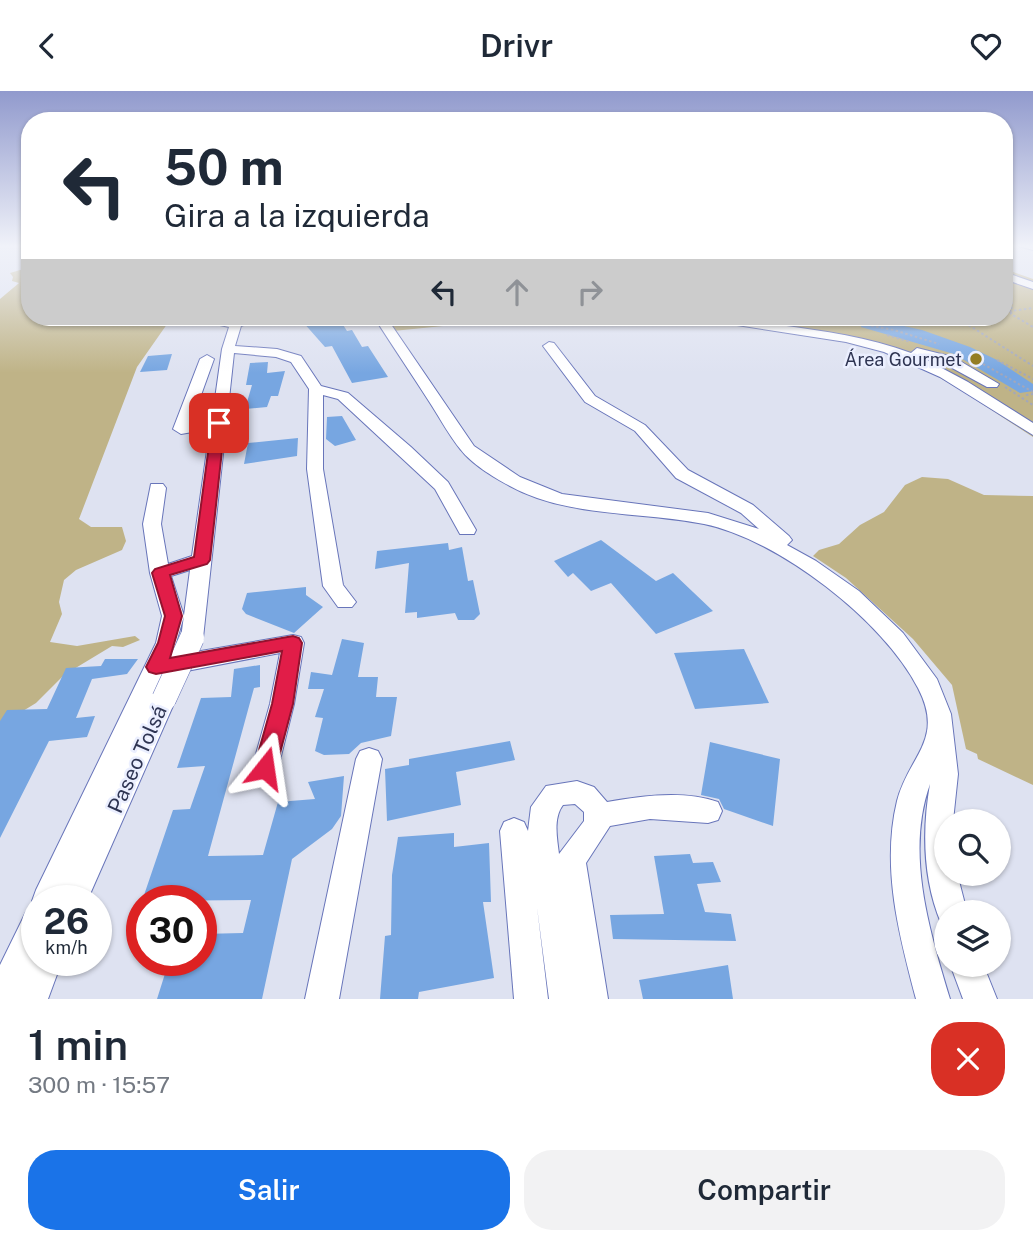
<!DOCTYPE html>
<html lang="es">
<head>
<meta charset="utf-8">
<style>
	:root { --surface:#fff; --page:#f2f2f3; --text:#1f2937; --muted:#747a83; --accent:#1a73e8 }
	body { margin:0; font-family:"Public Sans",sans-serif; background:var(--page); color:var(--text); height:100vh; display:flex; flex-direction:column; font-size:26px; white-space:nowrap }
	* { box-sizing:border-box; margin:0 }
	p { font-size:23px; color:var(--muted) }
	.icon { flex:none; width:38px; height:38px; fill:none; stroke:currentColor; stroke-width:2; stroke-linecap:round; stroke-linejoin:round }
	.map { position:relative; height:908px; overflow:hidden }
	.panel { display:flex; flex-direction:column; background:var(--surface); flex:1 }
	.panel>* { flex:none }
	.guide { position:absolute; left:21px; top:21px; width:992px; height:214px; border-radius:28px; box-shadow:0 2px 5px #0004; background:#fff; color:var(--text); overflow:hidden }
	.tools { position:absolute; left:934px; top:718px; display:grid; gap:14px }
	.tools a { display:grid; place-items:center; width:77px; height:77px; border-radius:50%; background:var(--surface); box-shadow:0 2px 5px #0004; font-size:35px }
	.speed { position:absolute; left:21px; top:794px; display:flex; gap:14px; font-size:35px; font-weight:700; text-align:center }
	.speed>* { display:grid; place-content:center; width:91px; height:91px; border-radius:50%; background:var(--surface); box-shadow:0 2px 5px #0004; line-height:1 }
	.speed small { font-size:18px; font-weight:400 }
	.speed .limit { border:10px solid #d22; background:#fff; color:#111 }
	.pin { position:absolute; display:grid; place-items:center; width:60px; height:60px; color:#fff; margin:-30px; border-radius:14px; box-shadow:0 4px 10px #0006 }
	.me { position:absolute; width:77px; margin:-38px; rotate:15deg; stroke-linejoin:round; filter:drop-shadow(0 0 5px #0008) }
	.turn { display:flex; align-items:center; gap:24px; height:147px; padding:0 28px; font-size:32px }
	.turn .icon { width:91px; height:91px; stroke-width:2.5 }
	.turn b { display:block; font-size:49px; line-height:60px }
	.lanes { display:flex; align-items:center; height:66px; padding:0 28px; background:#0003; justify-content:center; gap:35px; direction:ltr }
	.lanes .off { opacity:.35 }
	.round { display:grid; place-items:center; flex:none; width:74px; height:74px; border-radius:28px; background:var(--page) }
	.head { display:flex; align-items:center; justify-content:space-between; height:119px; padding:0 28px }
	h1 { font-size:42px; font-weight:600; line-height:52px }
	.primary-button { display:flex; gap:14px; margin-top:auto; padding:14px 28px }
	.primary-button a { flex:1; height:80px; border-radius:28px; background:var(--accent); color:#fff; font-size:28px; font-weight:600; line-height:80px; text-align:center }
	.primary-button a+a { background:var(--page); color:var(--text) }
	header { display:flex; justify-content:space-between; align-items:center; height:91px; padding:0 28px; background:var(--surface); font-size:32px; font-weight:600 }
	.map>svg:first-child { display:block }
	.green { fill:#bfb387 }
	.building { fill:#77a6e1 }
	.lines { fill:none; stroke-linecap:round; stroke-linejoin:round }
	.minor-casing { stroke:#6875ba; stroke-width:2 }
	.path { stroke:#a2a7bb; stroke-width:2; stroke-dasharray:2.5 2.5; stroke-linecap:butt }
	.minor { fill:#fff; fill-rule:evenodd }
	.minor-bridge-casing { stroke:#6875ba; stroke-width:25; stroke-linecap:butt }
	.minor-bridge { stroke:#fff; stroke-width:24 }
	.route { fill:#e11d48; stroke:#92132f; stroke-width:2 }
	.poi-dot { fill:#947d24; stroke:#ebefff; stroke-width:2.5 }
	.labels { text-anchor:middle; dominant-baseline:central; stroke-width:5; stroke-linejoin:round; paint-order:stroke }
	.far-poi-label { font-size:18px; fill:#2f3553; stroke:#ebefff; text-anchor:end }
	.street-label { font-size:21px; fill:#2f3553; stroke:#ebefff }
</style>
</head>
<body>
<header><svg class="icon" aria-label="back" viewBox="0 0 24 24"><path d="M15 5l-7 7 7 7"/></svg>Drivr<svg class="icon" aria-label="heart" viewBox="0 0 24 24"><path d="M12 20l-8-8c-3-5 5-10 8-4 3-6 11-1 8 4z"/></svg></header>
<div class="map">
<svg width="1033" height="908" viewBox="0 0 1033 908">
	<rect width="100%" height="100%" fill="#dee2f1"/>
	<path class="green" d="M30 176V226H172L137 276 79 428 91 436H122L126 450 122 459 76 479 64 489 59 511 62 523 50 551 77 555 135 545 140 549 123 556 112 555 64 584 36 612 0 634V208L19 192 12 190 13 186 10 182Z
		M1005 178 1033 188V346C987 317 941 282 889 263 833 243 759 239 699 226H1004Z
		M385 226H469L473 232 393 240Z
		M922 386 948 388 984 404 1033 405V694L978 668 977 663 966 658 952 594 913 548 846 487 813 465 819 459 839 453 860 434 884 421 905 394Z"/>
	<path class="building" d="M328 226H338L347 240 352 239 362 256 368 255 388 286 352 292 332 255 325 256 302 230Z
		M863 226 922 239 970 256 997 269 1033 293V300L1020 302 954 263 861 236Z
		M172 263 167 279 140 281 148 265Z
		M268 271 267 282 285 280 278 305H271L267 316 245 318 252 294H246L250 272Z
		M342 325 356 349 335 355 326 348 327 326Z
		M298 347 297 365 244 373 248 352Z
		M601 449 656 490 673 482 713 520 656 543 611 492 591 500 573 482 568 486 554 470Z
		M448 452 449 459 462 456 468 490 473 489 480 523 474 529H458L455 522 417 527V521L405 522 409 472 375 478 377 460Z
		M306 496V504L323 516 294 542 246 523 242 518 247 502Z
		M342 548 364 552 358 586H378L376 606H397L391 645 361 652 349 663 324 664 315 660 323 627 315 626 324 598H308L311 581 332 584Z
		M744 558 769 612 695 618 674 562Z
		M105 568H138L127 583 92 588 76 627 95 625 87 646 49 650 0 747V630L7 619 47 618 66 577 101 575Z
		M260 574V596L254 597 208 765 263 764 278 711 315 708 308 691 344 685 341 725 332 738 292 768 262 908H157L169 870H201V843L243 842 251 809 142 810 173 719 190 718 205 675 177 677 201 607 231 606 234 578Z
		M510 650 515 669 456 681 461 714 387 730 385 678 409 674V668Z
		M710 651 780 668 773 735 724 718 719 708 701 704Z
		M454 742V756L489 752 491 811H483L494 887 419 901 418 908H380L385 845 391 844 392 784 398 746Z
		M690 763 693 772 713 771 721 791 697 793 705 821 731 823 736 850 613 848 610 824 664 823 654 765Z
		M728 874 733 908H643L639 889Z"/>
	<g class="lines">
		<defs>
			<path id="minor" d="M1018 155H1033V159Z
				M1004 181 1033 191V198L1004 188Z
				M205 226H218L227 229 264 226 241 235 235 255 277 258 301 265 321 295 348 302 411 356 448 391 476 439 474 443H460L435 398 338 308 323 304V378L343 494 356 511 352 516H338L323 495 307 378 309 298 291 271 276 266 234 262 203 547 200 553 192 555 184 553 181 547 190 479 171 485 184 525 172 565 293 544 301 546 304 552 294 613 278 677 274 685 265 688 256 685 252 677 270 613 280 562 171 583 165 581 156 601 164 599 173 601 176 608 87 810H37V870H62L48 908H0V874L26 821 35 817 32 810 36 799 156 552 162 525 150 482 143 433 151 393H163L166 397 161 433 168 473 192 465 210 338 181 343 173 338 200 268 207 264 214 268 191 332 212 329 222 258 229 236 211 232Z
				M374 226H386L474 355 520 386 562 403 708 422 759 438 741 422 676 387 635 340 585 311 543 255 549 251 554 252 595 305 645 334 688 379 753 414 789 445 792 449 787 454 816 470 859 500 903 542 937 588 951 623 958 683 953 730H947V782H957L967 821H947V834L941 832C923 789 922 739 930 693 905 763 930 841 950 908H916C899 844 881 776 897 710 909 664 945 649 918 597 884 530 778 448 704 433 639 420 567 427 508 394 493 386 471 372 461 359 450 346 441 329 432 315 413 285 393 256 374 226Z
				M709 226C732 225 755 230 779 234 824 240 868 246 911 262L917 257 953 266 999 293 997 296H987L943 272 921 266 968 291 1033 332V344L940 286 884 261 846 251 737 234Z
				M369 657 378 660 382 668 339 908H305L356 668 360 660Z
				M577 690 594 696 607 711C642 705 683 699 718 711L722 720 718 729 708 732 650 728 610 735 586 772 608 908H549L537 816 548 908H514L500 740 504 731 514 727 524 731 528 740 531 716 546 695ZM575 713 584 721V730L559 763C557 747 553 727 563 714Z
				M950 873H983L997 908H963Z"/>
		</defs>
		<use href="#minor" class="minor-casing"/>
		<path class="path" d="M1004 204 1012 212 1011 223 1033 236
			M1004 221 1033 217
			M827 226 894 239 939 253
			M864 226 893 232
			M956 226 1033 275
			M961 228 974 226
			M887 244 911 251
			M997 269 1033 288
			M983 273 1033 301
			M1005 296 1033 314
			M1026 304 1033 303"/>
		<use href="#minor" class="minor"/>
		<defs>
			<path id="minor-bridge" d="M164 608 192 547"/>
		</defs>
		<use href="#minor-bridge" class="minor-bridge-casing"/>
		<use href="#minor-bridge" class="minor-bridge"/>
	</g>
	<linearGradient id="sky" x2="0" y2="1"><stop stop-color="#919acd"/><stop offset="0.55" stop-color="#f0f2f9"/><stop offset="1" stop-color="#f0f2f9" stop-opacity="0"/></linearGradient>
	<rect width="1033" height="282" fill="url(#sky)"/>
	<path class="route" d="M219 329 225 332 210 469 207 473 170 484 182 525 170 567 293 545 299 547 302 552 293 613 276 677 273 683 265 686 257 683 254 677 272 613 282 560 156 583 149 581 146 576 158 552 165 525 152 482 155 478 194 466 212 332Z"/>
	<circle class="poi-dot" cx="976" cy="268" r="7"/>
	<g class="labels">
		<g class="far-poi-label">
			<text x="962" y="268">Área Gourmet</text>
		</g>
		<g class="street-label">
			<text transform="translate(137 668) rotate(-66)">Paseo Tolsá</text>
		</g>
	</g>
</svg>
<div class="tools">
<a><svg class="icon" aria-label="search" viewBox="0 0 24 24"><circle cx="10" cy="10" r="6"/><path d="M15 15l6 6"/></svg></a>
<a><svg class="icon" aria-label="layers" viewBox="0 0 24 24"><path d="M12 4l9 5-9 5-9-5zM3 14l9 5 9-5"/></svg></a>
</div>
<div class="speed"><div>26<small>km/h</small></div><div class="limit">30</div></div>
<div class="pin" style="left:219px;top:332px;background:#d93025"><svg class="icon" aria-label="arrive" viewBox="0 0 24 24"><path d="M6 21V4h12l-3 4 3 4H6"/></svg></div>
<svg class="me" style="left:265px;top:677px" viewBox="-20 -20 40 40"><path d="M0-17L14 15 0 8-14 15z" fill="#e11d48" stroke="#fff" stroke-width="4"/></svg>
<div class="guide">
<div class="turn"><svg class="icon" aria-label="left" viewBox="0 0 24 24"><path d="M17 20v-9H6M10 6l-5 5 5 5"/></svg><div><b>50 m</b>Gira a la izquierda</div></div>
<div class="lanes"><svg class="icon" aria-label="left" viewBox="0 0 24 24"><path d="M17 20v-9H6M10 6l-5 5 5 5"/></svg><svg class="icon off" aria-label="ahead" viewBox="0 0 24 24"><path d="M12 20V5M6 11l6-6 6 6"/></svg><svg class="icon off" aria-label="right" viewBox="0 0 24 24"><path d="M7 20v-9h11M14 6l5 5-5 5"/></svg></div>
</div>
</div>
<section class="panel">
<div class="head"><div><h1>1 min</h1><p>300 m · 15:57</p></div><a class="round" style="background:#d93025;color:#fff"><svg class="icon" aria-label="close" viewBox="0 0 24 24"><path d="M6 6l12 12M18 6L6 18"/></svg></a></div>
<div class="primary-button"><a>Salir</a><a>Compartir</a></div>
</section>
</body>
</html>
